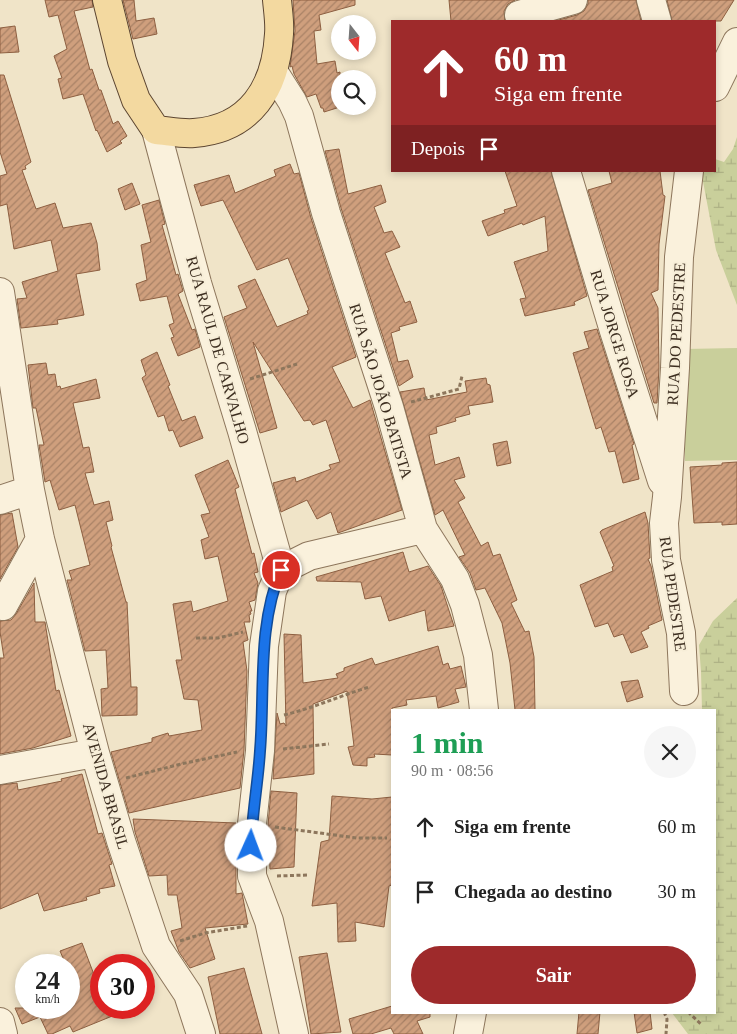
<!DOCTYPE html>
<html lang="pt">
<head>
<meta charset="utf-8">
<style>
	:root { --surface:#fff; --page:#f6f6f6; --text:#222; --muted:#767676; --accent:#9e2a2b }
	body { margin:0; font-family:Georgia,serif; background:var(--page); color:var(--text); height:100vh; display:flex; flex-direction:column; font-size:19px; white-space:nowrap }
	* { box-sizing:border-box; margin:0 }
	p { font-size:16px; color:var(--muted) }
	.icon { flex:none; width:28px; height:28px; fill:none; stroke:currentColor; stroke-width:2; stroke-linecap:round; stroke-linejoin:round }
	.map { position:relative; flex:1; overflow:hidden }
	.drawer { position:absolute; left:391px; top:709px; width:325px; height:305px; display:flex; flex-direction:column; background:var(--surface); border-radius:0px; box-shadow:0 2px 8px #0003 }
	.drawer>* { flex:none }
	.guide { position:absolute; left:391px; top:20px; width:325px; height:152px; border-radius:0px; box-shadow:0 2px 8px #0003; background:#9e2a2b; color:#fff; overflow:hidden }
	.needle { width:32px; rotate:163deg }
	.controls { position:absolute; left:331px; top:15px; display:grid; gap:10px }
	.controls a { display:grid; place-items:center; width:45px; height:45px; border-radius:50%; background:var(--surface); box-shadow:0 2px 8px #0003; font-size:25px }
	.speed { position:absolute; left:15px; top:954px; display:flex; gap:10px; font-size:25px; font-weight:700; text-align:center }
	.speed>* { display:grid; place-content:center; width:65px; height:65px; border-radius:50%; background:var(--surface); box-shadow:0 2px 8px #0003; line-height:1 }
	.speed small { font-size:12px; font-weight:400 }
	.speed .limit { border:8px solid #d22; background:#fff; color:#111 }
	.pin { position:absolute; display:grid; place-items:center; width:42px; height:42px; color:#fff; margin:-21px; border:2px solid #fff; border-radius:50%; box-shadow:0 1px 5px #0007 }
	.me { position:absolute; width:55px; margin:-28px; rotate:2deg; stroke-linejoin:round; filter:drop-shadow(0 0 4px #0008) }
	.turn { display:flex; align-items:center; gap:18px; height:105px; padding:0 20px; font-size:22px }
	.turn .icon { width:65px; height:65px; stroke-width:2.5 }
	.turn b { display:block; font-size:35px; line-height:42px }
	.then { display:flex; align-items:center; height:48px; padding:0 20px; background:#0003; gap:10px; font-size:19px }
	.round { display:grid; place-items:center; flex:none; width:52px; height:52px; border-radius:26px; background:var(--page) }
	.summary { display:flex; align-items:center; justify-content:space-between; height:85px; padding:0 20px }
	h1 { font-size:30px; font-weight:700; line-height:38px; color:#1e9e55 }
	.cta { display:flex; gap:10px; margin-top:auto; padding:10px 20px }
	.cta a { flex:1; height:58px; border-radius:30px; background:var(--accent); color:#fff; font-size:20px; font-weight:700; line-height:58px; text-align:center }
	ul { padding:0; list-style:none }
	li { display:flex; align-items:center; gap:15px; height:65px; padding:0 20px }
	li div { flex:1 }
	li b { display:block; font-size:19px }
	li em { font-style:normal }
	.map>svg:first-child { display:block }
	.wetland { fill:url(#wetland-marsh) }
	.pitch { fill:#c9cf9b }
	.building { fill:url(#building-hatch); stroke:#8d5f41 }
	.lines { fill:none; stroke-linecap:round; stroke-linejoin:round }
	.minor-casing { stroke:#8d765c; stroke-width:30 }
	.major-casing { stroke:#5b4430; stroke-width:30 }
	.path { stroke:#8d765c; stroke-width:3; stroke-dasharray:4 2.5; stroke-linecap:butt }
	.minor { stroke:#faf1dc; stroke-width:28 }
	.major { stroke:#f3d9a0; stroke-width:28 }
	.route-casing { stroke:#114b97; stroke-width:12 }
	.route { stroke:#1a73e8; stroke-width:9 }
	.labels { text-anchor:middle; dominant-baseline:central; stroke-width:4; stroke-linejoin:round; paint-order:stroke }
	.street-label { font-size:16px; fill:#3d2e20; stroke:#f7eed8 }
</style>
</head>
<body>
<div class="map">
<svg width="737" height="1034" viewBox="0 0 737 1034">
	<defs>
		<pattern id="wetland-marsh" width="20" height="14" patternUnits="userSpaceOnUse" patternTransform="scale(1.25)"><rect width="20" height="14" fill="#c9cf9b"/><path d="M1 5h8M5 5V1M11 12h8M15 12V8" fill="none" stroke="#aeb285"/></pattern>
		<pattern id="building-hatch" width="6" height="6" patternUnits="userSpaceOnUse" patternTransform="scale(1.25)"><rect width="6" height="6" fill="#cf9f7d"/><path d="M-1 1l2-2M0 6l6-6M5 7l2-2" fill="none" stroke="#a98266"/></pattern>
	</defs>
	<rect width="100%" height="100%" fill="#f0e4c8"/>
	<path class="wetland" d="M737 137V305L716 250 701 171H715V159L724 162 733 149Z
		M737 598V1034H688L672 1013 715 1012V710H702L701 672 699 645 713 621Z"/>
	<path class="pitch" d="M737 348V460L685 461V349Z"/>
	<path class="building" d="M45 0H92L93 7 74 11 90 70 92 69 99 90H101L113 124 118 121 127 136 120 141 122 143 107 152 97 130 96 131 83 94 63 99 58 79 62 78 54 56 67 49 58 15 49 17Z
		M123 0H134L136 21 154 18 157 34 133 39Z
		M293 0H355V5L319 15 321 30 314 31 317 64 335 61 337 73 340 72V107L324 112 323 108H321L316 94 307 97 294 74 292 66 290 67 295 31Z
		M449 0H515L508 4 504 11 505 21H451Z
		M588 0H636L641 21H555L577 15 584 11 588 4Z
		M667 0H734L721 21H672Z
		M15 26 19 52 0 53V28Z
		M0 75H4L31 162 25 166 26 169 22 170 36 209 55 203 63 228 91 223 97 243 100 270 76 274 84 315 57 320 58 324 21 328 17 299 27 298 22 282 58 271 51 240 14 249 7 204 0 206V176L7 174 0 152Z
		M339 149 348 194 381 185 386 202 374 207 384 233 392 231 400 247 385 253 405 303 410 301 417 322 399 327 400 330 391 333 398 362 408 360 413 377 399 386 341 208 325 151Z
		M290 164 294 174 299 173 311 218 356 357 332 367 353 408 370 400 402 510 338 533 331 512 317 519 307 500 281 512 273 483 295 477 296 482 331 469 329 465 340 462 326 420 313 425 310 420 304 421 253 342 277 428 260 433 224 317 247 308 238 286 255 279 277 327 308 314 307 311 309 310 288 258 257 270 223 200 201 206 194 185 229 175 235 193 276 176 274 170Z
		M505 171H551L587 296 574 302 575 305 525 316 520 299 526 298 514 262 548 251 545 216 523 225 522 223 488 236 482 221 505 213 504 210 517 206Z
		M609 171H660L663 195 665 196 659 244 658 290 651 293 658 308 659 368 657 403H654L588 190 612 183Z
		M132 183 140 204 125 210 118 189Z
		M159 200 165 224 162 225 176 275 178 274 183 291 178 294 192 330 195 329 200 347 178 356 171 338 174 337 169 325 174 323 167 296 140 301 136 284 147 280 141 245 151 242 142 205Z
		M597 329 634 444 632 445 639 479 623 483 615 451 609 452 601 427 596 429 573 353 589 348 584 332Z
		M157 352 170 385 168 386 182 421 195 416 203 438 180 447 173 430 169 431 164 415 158 417 142 378 146 375 141 360Z
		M46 363 48 375 55 374 57 387 60 386 61 389 96 379 100 398 73 403 83 448 89 447 94 472 85 473 94 505 109 501 113 520 106 522 112 546 111 547 126 602H127L131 687H137V715L102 716 101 689 108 688 106 650 85 651 67 580H72L69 571 90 565 75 505 59 510 50 480 45 482 39 445H44L36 408H33L28 365Z
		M486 378 487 384 490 385 493 402 468 406 470 414 455 418 456 421 436 427 437 433 429 435 435 465 459 457 465 477 454 480 465 498 458 502 481 546 488 542 493 556 500 554 517 600 511 603 525 632 529 631 534 657 535 710H515L510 663 502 623 485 588 476 590 470 573 459 557 465 555 443 510 435 515 400 392 424 388 426 400 431 399 467 392 465 381Z
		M507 441 511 463 497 466 493 444Z
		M228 460 239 487 235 489 252 554 254 553 258 572 254 573 258 583 255 600 249 602 252 611H250L251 614 249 615 250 622H244L248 640 243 642 247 671 244 750 240 788 129 813 111 752 152 742V738L168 733 169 736 202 730 198 700 184 699 176 660H182L173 604 191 601 193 612 228 601 218 556 205 559 201 540 209 537 201 515 210 513 195 475Z
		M737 462V524L722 525V522L694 523 690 467 722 465V463Z
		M645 512 648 523 650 558 648 559 651 566 662 620 648 626 649 628 641 632 648 647 631 653 623 634 614 637 608 623 595 627 580 585 613 571 612 567 614 566 600 532 602 530Z
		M12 513 18 547 0 579V515Z
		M403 552 409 572 428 566 441 586 454 626 428 631 425 610 389 621 381 596 365 599 361 582 317 581 316 577Z
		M34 583 35 622H45L56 691 59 690 71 736 33 748 0 754V658H4L0 632V621L11 620 16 614Z
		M284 634 301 635 303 683 338 678 336 674 344 671V668L372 658 375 665 438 646 443 665 448 663 450 669 461 666 466 687 455 689 459 702 438 708 436 696 406 700 407 705 392 708V755L374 754 375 757 367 758V766L353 765 348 747 354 746 347 691 313 704 314 774 273 779 277 713 280 724 284 723 286 726Z
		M638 680 643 697 627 702 621 682Z
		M82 774 98 834 102 833 112 864 109 865 115 886 99 889 100 893 86 897 87 900 44 911 38 893 0 909V785L17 783 18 790 62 781 61 779Z
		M271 791 297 793 294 867 270 869 268 825Z
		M332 796 372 799 392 797V885L389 886 384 927 355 922 356 941 338 942 337 903 312 906 321 842 329 840Z
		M133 819 236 823V894L242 893 248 924 205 928 215 959 190 968 179 952 171 931 182 928 177 895H168L167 875 149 876 135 832Z
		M82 943 101 993V1008H132L73 1032 70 1026 52 1034H48L40 1017 22 1024 15 1008H69V965H66L60 951Z
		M327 953 341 1032 311 1034 299 957Z
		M244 968 262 1034H220L208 977Z
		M392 1006V1012H430V1017L417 1021 423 1034H394L391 1028 371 1034H353L349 1019Z
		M579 1012H600L598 1034H577Z
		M634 1012H650L652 1029 637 1033Z"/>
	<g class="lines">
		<defs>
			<path id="minor" d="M651 0 657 21
				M519 15 573 0
				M273 71 292 101 299 116 326 213 389 407 423 529 455 579 465 605 478 655 484 710
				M715 87 737 42
				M156 130 197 283 242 431 281 570
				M566 171 614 331 662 481
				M0 292 30 490 40 539 95 753 121 841 156 946 188 994 201 1034
				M0 500 30 490
				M281 570 272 591 264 646 260 751 252 824V876L269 921 294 1034
				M281 570 309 556 423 529
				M3 606 40 539
				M684 691 681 633 666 560 664 523 667 497 675 368 679 257 689 171
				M0 770 95 753
				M0 1022 3 1034
				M468 1034 472 1012"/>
			<path id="major" d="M107 0 122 61 136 100 156 130C168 131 181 134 194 133 250 129 276 88 279 34 280 23 278 11 277 0"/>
		</defs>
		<use href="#minor" class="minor-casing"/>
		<use href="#major" class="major-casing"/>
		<path class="path" d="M250 379 297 364
			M411 402 459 389 462 376
			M196 638H218L243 632
			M284 715C313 708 340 696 369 687
			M283 749 329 744
			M126 778 181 764 237 752
			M275 827 357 838H387
			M277 876 307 875
			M180 941 205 933 247 926
			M664 1012 667 1019 666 1034
			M688 1012 702 1025"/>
		<use href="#minor" class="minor"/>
		<use href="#major" class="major"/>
	</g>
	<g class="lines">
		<defs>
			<path id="route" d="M251 846C252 814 258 783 260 751 265 692 257 626 281 570"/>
		</defs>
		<use href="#route" class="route-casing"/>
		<use href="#route" class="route"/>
	</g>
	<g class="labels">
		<g class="street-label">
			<text transform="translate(615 334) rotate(73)">RUA JORGE ROSA</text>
			<text transform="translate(676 334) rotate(-87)">RUA DO PEDESTRE</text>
			<text transform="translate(218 350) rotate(74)">RUA RAUL DE CARVALHO</text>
			<text transform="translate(381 391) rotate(73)">RUA SÃO JOÃO BATISTA</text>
			<text transform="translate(673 594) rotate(82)">RUA PEDESTRE</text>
			<text transform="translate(106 786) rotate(74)">AVENIDA BRASIL</text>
		</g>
	</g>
</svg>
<div class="controls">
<a><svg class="needle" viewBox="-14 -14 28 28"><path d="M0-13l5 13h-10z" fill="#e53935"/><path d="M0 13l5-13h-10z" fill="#767676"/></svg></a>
<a><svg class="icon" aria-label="search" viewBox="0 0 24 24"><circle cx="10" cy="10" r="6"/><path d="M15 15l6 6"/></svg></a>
</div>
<div class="speed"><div>24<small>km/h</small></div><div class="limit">30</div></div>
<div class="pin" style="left:281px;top:570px;background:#d93025"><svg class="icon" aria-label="arrive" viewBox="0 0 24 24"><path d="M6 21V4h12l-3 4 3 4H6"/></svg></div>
<svg class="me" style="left:251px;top:846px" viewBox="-20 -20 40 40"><circle r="19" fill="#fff"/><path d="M0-13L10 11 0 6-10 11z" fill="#1a73e8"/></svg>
<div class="guide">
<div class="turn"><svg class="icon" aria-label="ahead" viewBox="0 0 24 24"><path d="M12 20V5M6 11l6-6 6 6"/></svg><div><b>60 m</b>Siga em frente</div></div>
<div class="then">Depois<svg class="icon" aria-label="arrive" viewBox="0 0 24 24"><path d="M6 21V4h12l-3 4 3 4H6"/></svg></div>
</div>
<section class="drawer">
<div class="summary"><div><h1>1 min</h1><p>90 m · 08:56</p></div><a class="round"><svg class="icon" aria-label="close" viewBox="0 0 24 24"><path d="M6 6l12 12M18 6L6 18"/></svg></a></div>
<ul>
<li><svg class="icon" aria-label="ahead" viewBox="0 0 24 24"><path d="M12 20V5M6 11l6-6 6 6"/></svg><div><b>Siga em frente</b></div><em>60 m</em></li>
<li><svg class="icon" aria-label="arrive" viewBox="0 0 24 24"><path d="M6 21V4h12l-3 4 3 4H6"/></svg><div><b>Chegada ao destino</b></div><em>30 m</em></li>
</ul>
<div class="cta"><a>Sair</a></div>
</section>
</div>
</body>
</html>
